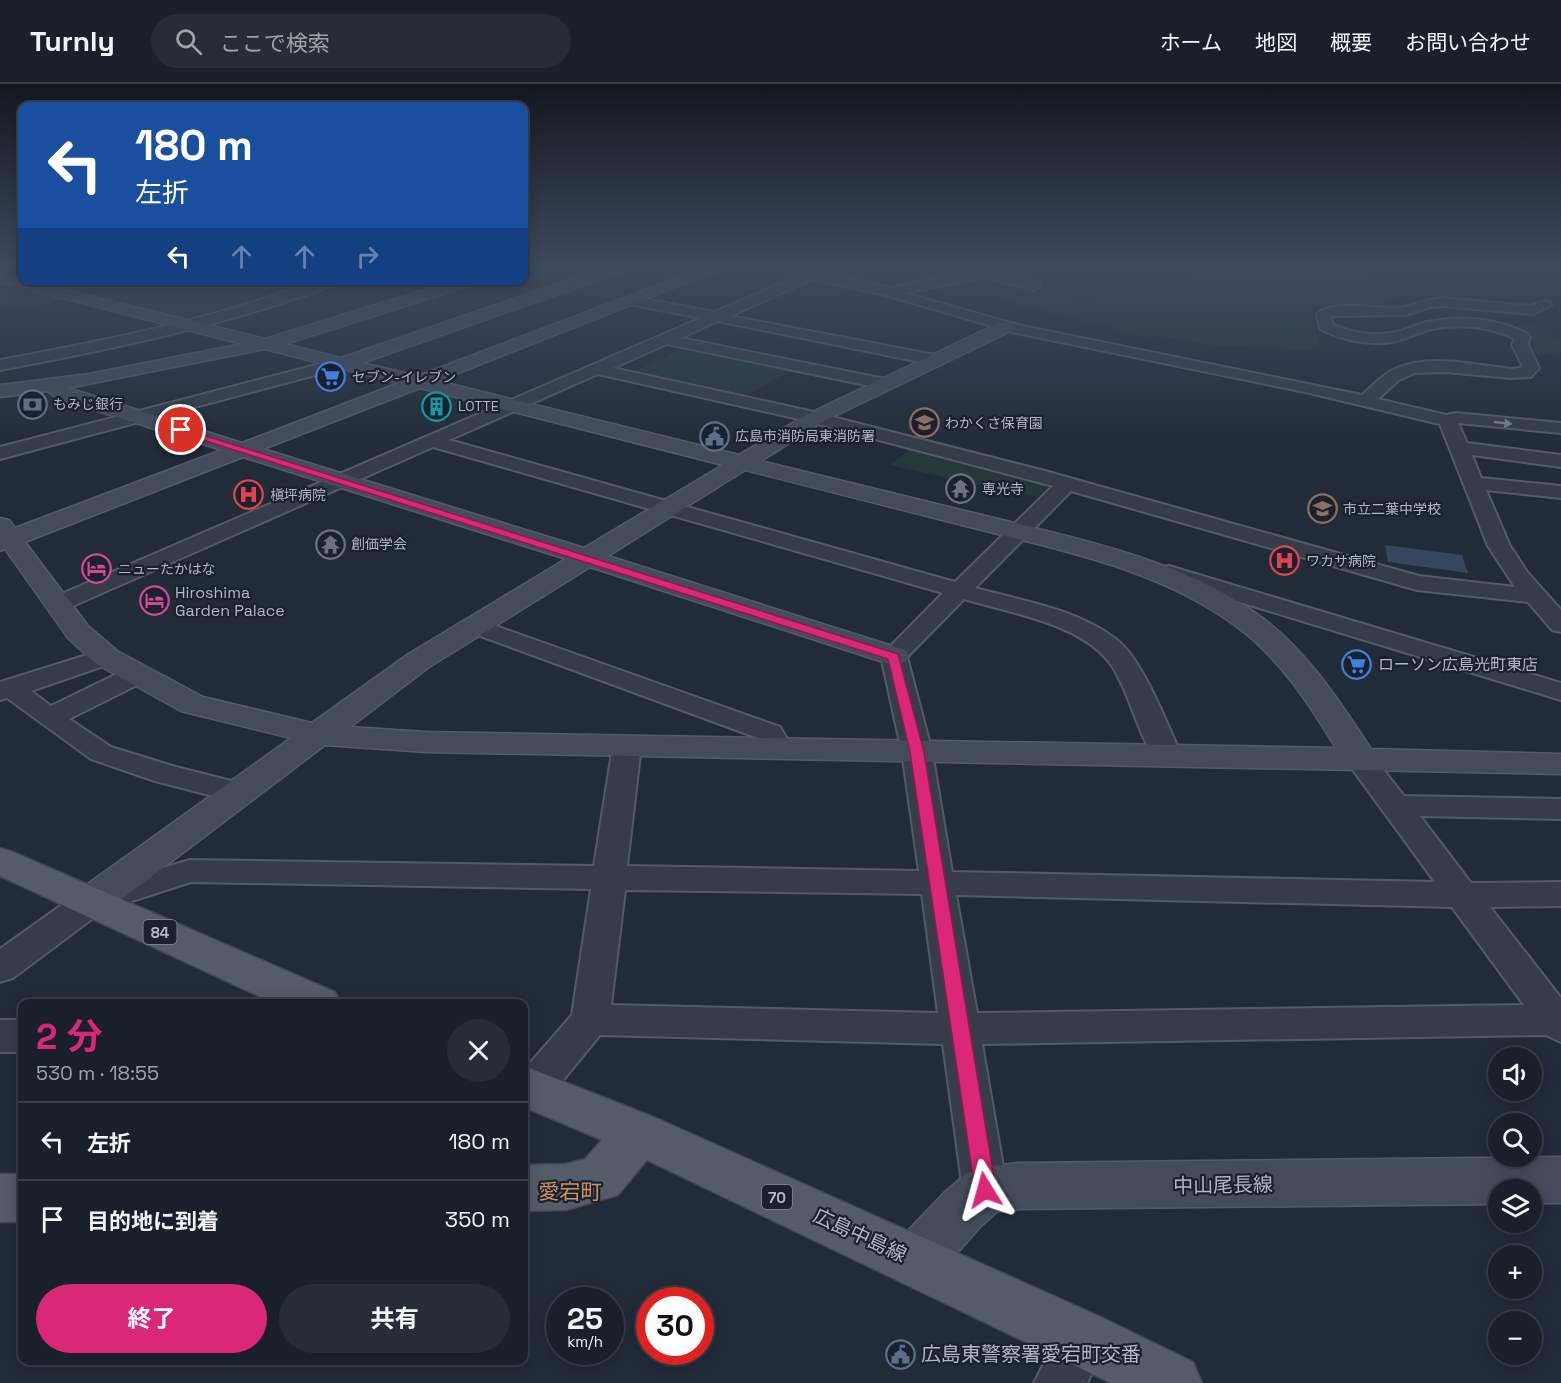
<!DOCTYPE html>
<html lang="ja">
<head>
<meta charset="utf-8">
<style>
	:root { --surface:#1a202a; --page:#272d36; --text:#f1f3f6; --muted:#9fa3a8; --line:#383e47; --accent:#db2777 }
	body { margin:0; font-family:"Space Grotesk","Noto Sans JP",sans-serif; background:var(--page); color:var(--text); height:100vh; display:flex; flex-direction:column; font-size:22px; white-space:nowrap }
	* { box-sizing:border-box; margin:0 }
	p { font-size:20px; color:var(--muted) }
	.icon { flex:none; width:33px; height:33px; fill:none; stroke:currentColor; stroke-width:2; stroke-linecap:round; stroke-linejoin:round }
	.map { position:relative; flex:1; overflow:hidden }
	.drawer { position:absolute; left:18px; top:915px; width:510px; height:366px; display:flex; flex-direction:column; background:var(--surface); border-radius:12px; box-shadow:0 3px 15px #0003,0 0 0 2px var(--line) }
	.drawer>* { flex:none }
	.guide { position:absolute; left:18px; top:18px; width:510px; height:183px; border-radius:12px; box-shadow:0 3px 15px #0003,0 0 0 2px var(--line); background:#1a4fa0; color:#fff; overflow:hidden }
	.tools { position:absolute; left:1488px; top:963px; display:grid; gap:12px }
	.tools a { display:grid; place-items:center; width:54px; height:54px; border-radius:50%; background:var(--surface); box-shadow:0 3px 15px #0003,0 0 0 2px var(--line); font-size:30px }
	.speed { position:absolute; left:546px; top:1203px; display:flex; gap:12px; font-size:30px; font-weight:700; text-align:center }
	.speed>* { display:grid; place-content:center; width:78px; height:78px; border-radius:50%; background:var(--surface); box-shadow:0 3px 15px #0003,0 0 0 2px var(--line); line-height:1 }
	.speed small { font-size:15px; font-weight:400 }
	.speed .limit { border:9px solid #d22; background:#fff; color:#111 }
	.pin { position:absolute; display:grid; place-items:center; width:51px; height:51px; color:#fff; margin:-26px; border:3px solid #fff; border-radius:50%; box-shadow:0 2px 6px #0007 }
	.me { position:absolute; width:66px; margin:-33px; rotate:352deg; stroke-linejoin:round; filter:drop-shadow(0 0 4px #0008) }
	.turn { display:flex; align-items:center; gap:21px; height:126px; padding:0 18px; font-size:27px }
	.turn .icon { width:78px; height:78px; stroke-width:2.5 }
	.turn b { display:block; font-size:42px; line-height:51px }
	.lanes { display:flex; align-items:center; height:57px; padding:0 18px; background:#0003; justify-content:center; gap:30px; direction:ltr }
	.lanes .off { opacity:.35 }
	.round { display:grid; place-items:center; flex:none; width:63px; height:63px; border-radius:32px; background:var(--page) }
	.overview { display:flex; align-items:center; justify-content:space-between; height:102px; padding:0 18px }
	h1 { font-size:36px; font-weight:700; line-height:45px; color:var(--accent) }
	.cta { display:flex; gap:12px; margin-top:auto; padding:12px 18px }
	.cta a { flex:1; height:69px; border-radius:36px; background:var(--accent); color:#fff; font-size:24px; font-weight:700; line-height:69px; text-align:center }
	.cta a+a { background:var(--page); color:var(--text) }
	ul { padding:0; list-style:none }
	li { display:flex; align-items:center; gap:18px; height:78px; padding:0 18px; border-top:2px solid var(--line) }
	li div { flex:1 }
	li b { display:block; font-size:22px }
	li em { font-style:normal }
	header { display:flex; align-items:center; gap:36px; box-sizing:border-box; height:84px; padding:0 30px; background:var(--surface); border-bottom:2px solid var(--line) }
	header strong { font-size:28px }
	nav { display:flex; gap:33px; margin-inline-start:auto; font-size:21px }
	.search { width:420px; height:54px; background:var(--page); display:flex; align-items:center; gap:15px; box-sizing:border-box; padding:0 21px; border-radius:33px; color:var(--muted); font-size:22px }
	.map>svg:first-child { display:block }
	.medical { fill:#32303d }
	.green { fill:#25383a }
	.water { fill:#36465f }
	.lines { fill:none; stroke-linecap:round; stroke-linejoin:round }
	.street-casing { stroke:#535b66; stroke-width:4 }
	.secondary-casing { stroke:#535b66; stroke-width:3 }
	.primary-casing { stroke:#3f4652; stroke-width:3 }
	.street { fill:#363d49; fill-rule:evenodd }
	.secondary { fill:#444c5b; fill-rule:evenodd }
	.primary { fill:#545c69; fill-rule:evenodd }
	.oneway { fill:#79818d }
	.route { fill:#db2777; stroke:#8e194d; stroke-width:1.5 }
	.labels { text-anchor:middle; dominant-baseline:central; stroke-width:4.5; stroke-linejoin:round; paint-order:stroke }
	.far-poi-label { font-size:14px; fill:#b0b8c5; stroke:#1b222d; text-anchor:start }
	.shield { fill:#1b222d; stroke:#838b97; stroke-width:1.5 }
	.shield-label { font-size:15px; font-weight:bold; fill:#b0b8c5 }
	.poi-label { font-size:16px; fill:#b0b8c5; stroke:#1b222d; text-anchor:start }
	.near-street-label { font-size:20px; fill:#b0b8c5; stroke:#1b222d }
	.near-poi-label { font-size:20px; fill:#b0b8c5; stroke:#1b222d; text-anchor:start }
	.near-neighbourhood-label { font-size:21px; fill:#ce9362; stroke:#1b222d }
</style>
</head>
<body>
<header>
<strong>Turnly</strong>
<div class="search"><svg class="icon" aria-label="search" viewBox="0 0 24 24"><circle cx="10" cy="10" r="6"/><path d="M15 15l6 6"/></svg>ここで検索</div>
<nav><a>ホーム</a><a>地図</a><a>概要</a><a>お問い合わせ</a></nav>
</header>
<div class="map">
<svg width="1561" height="1299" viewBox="0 0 1561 1299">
	<rect width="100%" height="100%" fill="#222b38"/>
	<path class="medical" d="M43 197 45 196 320 197 276 213 192 235Z"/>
	<path class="green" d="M1182 184H1358L1393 199 1402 206 1386 221 1369 224 1311 222 1320 262 1308 266 1209 261 1160 252 1145 253 998 215 1004 210 1019 205 1056 211 1093 213 1145 196 1194 190Z
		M24 205 64 215 21 226 0 220V211Z
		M1528 238 1561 257V265L1556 270 1535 271 1533 263 1535 257 1531 250 1514 243Z
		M688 263 796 284 743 313 632 288Z
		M915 362 1051 400 1037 413 889 381Z"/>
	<path class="water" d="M1385 461 1462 471 1468 489 1388 478Z"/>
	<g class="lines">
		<defs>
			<path id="street" d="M774 184 814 186 889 204 985 185 1039 199 1040 202 1034 206 985 193 905 209 1018 241 1362 311C1373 302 1382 290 1395 285 1429 269 1476 281 1512 285L1523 283 1512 261 1515 255C1490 242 1456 239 1428 246 1416 250 1405 255 1393 258 1368 262 1342 256 1320 245L1317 230C1333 214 1383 227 1405 223 1418 220 1428 215 1442 214L1531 222 1544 217 1549 218 1551 221 1533 230 1442 222 1430 223 1406 231 1331 232 1332 240C1353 250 1378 253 1401 247 1410 244 1418 240 1427 238 1461 231 1497 234 1528 250L1530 253 1528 261 1539 284 1531 293 1512 294 1445 288 1415 289 1399 296 1378 315 1446 331 1456 329 1561 339V349L1458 339 1467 359 1561 371V383L1472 371 1481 394 1561 402V414L1486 406 1510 462 1528 489 1561 526V548L1552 546 1528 518 1417 506 1071 407 975 504C1023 517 1077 525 1117 556 1143 576 1167 641 1182 672L1177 678 1167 681 1157 678C1137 649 1131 612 1112 582 1084 540 1010 529 964 515L907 573 932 668 952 788 1435 798 1345 675 1350 669 1360 666 1370 669 1404 712 1561 715V735L1420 732 1471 799 1561 798V822L1490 823 1561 914V958L1546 951 982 960 1007 1106 1001 1120 985 1126 969 1120 963 1106 943 960 600 951 546 1017 532 1022 524 1019V986L572 931 591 805 191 798 104 826 13 894 0 898V865L80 808 190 776 594 782 613 662 617 656 627 653 637 656 641 662 627 782 919 787 902 668 881 572 943 509 433 363 66 525 58 527 50 525 46 520 50 515 701 234 629 220 627 217 629 214 634 213 714 228 799 192ZM813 195 885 211 1016 249 1305 308 1440 340 1488 462 1515 503 1419 492 1045 387 805 326 613 284 667 260 885 305 893 300 885 295 681 254 717 237 935 281 943 276 935 271 730 232ZM598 290 803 336 1053 402 955 498 449 356ZM625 806 922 810 938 929 611 921ZM956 811 1452 823 1524 921 977 929Z
				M318 196H337C324 208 298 213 282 219 190 249 95 268 0 286V276C108 256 215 235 318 196Z
				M343 274 351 279 349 282 0 375V363Z
				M1169 482 1561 599V616L1161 494 1158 489 1161 484Z
				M476 535 780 643 793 665 788 671 778 674 768 671 758 654 467 547 464 542 467 537Z
				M106 565 115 568 119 573 115 578 31 607 51 622 127 585 136 583 145 585 149 591 145 597 69 635 111 663 176 683 251 702 255 709 251 716 240 719 155 697 91 675 7 614 0 616V598Z
				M0 936H22V968H0Z
				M1083 1229 1100 1237 1108 1254 1087 1299H1034L1066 1237Z"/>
			<path id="secondary" d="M604 184H626L624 187 362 279 418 292 703 184H724L438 297 739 371 808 330 999 239H1011L1013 243 1011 247 822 338 761 377C838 396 916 415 994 434 1084 456 1180 476 1257 530 1305 564 1339 616 1371 665L1561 670V690L426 668 325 661 106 827 92 831 78 827 72 817 78 807 291 654 181 627 95 579 68 554 5 465 0 467V434L9 436 15 444 222 366 56 314 48 307 0 313V301L89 290 242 260 0 198V190L265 255 456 196H480L478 199 285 260 341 274ZM265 265 399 299 242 359 68 304ZM420 304 723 381 584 464 263 365ZM243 373 566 475 407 571 312 639 203 613 117 567 88 542 25 458ZM745 386C822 406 898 425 974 444 1064 467 1160 486 1236 542 1279 573 1309 620 1336 664L426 648 350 643 429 583 590 483 883 578 894 581 905 578 909 572 905 566 608 472Z
				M1561 1073V1119H1532V1106H1498V1120L1019 1125 997 1128 980 1143 934 1195 915 1203 896 1195 888 1177 896 1159 944 1109 967 1089 985 1083 1019 1079Z"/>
			<path id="primary" d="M0 764 13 768 335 908 341 920H276L0 792Z
				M524 982 656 1034 1103 1234 1193 1278 1202 1299H1111L647 1076 618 1111 566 1126 524 1127V1081L566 1080 585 1075 602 1056 524 1023Z
				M0 1090H22V1138H0Z"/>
		</defs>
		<use href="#street" class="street-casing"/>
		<use href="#secondary" class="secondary-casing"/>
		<use href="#primary" class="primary-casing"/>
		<use href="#street" class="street"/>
		<use href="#secondary" class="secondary"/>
		<use href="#primary" class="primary"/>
	</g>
	<defs><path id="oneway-solid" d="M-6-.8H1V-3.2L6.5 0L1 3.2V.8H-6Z" transform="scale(1.5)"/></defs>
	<use class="oneway" href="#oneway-solid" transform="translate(1503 339) rotate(6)"/>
	<linearGradient id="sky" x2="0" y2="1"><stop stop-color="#13181f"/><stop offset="0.5" stop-color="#3e4a5e"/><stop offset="1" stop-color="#3e4a5e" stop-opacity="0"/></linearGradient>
	<rect width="1561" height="366" fill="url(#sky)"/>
	<path class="route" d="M178 345H184L898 570 924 668 996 1106 993 1113 985 1115 978 1113 975 1106 910 668 888 575 178 348Z"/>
	<defs>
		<symbol id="supermarket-ring" viewBox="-11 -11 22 22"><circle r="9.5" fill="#1b222d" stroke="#3f7fe0" stroke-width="1.5"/><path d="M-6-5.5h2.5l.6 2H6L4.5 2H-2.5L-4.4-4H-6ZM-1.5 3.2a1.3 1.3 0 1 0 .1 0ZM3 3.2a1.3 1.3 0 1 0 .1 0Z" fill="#3f7fe0"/></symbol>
		<symbol id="bank-ring" viewBox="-11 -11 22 22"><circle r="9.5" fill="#1b222d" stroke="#5c6f8a" stroke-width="1.5"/><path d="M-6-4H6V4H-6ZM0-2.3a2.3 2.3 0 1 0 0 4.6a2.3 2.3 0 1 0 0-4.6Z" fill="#5c6f8a"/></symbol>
		<symbol id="building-ring" viewBox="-11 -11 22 22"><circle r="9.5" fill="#1b222d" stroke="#0f9aa8" stroke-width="1.5"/><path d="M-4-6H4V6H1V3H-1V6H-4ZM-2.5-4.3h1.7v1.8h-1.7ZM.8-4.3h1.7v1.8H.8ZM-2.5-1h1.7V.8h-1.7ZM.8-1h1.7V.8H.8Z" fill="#0f9aa8"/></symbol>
		<symbol id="school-ring" viewBox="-11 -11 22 22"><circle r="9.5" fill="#1b222d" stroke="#8d6e63" stroke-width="1.5"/><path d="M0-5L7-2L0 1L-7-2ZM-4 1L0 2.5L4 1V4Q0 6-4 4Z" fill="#8d6e63"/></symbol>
		<symbol id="civic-ring" viewBox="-11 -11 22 22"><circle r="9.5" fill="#1b222d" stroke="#5c6f8a" stroke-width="1.5"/><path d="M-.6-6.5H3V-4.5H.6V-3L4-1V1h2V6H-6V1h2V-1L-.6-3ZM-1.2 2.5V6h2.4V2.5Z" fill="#5c6f8a"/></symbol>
		<symbol id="temple-ring" viewBox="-11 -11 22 22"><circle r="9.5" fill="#1b222d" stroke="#6b7280" stroke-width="1.5"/><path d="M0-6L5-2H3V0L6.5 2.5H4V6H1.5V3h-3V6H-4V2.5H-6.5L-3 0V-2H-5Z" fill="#6b7280"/></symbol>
		<symbol id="hospital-ring" viewBox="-11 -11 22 22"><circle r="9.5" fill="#1b222d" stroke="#e0444e" stroke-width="1.5"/><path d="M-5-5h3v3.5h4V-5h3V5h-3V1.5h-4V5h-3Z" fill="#e0444e"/></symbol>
		<symbol id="hotel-ring" viewBox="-11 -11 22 22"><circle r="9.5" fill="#1b222d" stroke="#d1479c" stroke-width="1.5"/><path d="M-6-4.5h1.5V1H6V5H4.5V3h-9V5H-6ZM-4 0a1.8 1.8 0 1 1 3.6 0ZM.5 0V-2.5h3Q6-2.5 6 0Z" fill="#d1479c"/></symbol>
	</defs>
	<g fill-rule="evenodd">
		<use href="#supermarket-ring" x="314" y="276" width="33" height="33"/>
		<use href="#bank-ring" x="16" y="304" width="33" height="33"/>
		<use href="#building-ring" x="420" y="306" width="33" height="33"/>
		<use href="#school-ring" x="908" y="322" width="33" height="33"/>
		<use href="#civic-ring" x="698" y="336" width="33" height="33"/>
		<use href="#temple-ring" x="944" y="388" width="33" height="33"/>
		<use href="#hospital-ring" x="232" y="394" width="33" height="33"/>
		<use href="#school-ring" x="1306" y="408" width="33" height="33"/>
		<use href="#temple-ring" x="314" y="444" width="33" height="33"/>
		<use href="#hospital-ring" x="1268" y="460" width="33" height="33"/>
		<use href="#hotel-ring" x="80" y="468" width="33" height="33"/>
		<use href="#hotel-ring" x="138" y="500" width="33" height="33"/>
		<use href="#supermarket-ring" x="1340" y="564" width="33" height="33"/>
		<use href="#civic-ring" x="884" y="1254" width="33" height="33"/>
	</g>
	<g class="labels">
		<g class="far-poi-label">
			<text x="352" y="293">セブン-イレブン</text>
			<text x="53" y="320">もみじ銀行</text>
			<text x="458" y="322">LOTTE</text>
			<text x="945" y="339">わかくさ保育園</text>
			<text x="735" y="352">広島市消防局東消防署</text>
			<text x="982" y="405">専光寺</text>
			<text x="270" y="411">槇坪病院</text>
			<text x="1343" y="425">市立二葉中学校</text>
			<text x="351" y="460">創価学会</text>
			<text x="1306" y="477">ワカサ病院</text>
			<text x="118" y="485">ニューたかはな</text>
		</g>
		<g class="shield">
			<rect x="143.5" y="836" width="33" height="24" rx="4.5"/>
			<rect x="762" y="1101" width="30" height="24" rx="4.5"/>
		</g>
		<g class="shield-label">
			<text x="160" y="848">84</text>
			<text x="777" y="1113">70</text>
		</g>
		<g class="poi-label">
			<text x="175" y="508">Hiroshima<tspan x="175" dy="18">Garden Palace</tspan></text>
			<text x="1378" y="580">ローソン広島光町東店</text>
		</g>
		<g class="near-street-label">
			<text transform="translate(1223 1101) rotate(-1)">中山尾長線</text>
			<text transform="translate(860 1151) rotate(25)">広島中島線</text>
		</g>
		<g class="near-poi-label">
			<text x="921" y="1270">広島東警察署愛宕町交番</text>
		</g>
		<g class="near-neighbourhood-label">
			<text x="570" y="1107">愛宕町</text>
		</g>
	</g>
</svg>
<div class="tools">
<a><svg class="icon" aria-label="sound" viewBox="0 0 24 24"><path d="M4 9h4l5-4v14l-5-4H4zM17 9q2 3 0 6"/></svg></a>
<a><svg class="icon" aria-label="search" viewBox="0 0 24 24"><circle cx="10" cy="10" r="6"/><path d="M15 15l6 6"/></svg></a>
<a><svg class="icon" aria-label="layers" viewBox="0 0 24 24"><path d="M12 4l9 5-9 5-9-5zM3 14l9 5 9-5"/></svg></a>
<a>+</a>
<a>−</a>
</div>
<div class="speed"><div>25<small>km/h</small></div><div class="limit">30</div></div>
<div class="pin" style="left:181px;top:346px;background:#d93025"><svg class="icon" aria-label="arrive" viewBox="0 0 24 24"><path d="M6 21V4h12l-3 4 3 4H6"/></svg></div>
<svg class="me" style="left:985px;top:1106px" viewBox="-20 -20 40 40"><path d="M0-17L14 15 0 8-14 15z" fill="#db2777" stroke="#fff" stroke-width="4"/></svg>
<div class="guide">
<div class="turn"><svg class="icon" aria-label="left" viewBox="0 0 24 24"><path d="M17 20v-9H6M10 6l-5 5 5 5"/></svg><div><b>180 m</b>左折</div></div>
<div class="lanes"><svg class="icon" aria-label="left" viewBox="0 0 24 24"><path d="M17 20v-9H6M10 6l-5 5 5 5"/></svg><svg class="icon off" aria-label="ahead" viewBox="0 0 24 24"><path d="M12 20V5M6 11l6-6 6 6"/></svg><svg class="icon off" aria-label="ahead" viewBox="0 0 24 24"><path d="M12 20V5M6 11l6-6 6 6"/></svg><svg class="icon off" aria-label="right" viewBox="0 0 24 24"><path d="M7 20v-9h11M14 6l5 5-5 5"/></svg></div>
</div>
<section class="drawer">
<div class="overview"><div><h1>2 分</h1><p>530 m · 18:55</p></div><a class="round"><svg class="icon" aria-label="close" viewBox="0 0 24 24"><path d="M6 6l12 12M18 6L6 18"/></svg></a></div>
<ul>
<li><svg class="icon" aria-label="left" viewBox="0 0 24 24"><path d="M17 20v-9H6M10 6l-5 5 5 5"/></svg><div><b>左折</b></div><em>180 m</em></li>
<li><svg class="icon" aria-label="arrive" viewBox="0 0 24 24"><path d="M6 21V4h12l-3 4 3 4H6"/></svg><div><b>目的地に到着</b></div><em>350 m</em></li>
</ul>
<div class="cta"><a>終了</a><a>共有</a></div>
</section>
</div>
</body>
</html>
